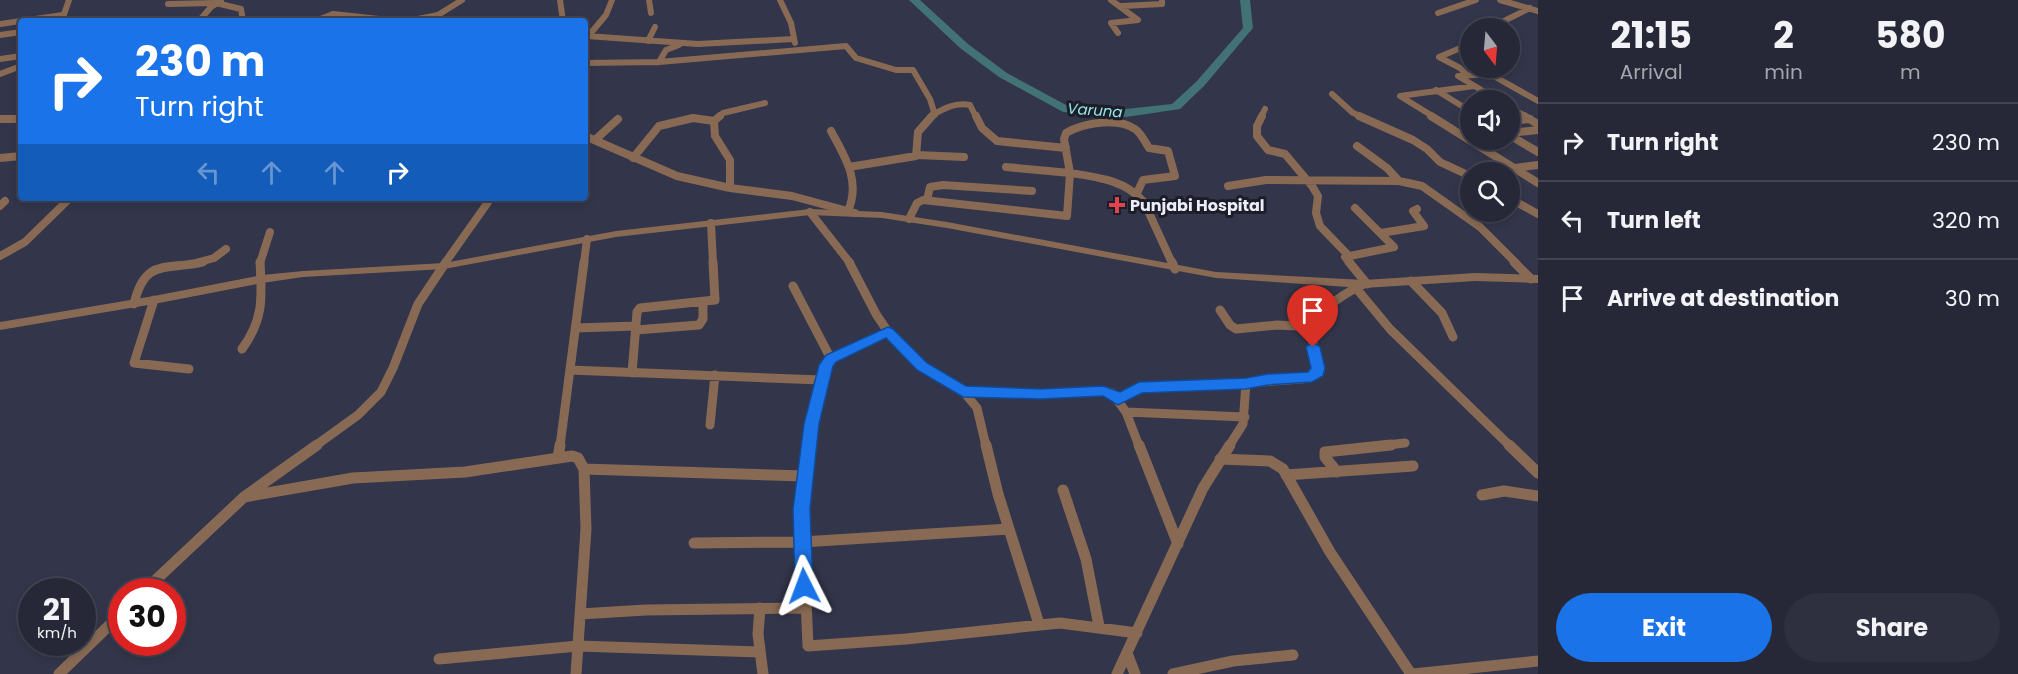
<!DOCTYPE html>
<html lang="en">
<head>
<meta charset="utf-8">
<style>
	:root { --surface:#262838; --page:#2e3040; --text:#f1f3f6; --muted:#a4a6ae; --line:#424453; --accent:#1a73e8 }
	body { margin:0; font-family:Poppins,sans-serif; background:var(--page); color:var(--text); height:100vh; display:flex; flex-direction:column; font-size:22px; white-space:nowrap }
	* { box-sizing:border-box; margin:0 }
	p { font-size:20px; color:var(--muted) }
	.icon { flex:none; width:33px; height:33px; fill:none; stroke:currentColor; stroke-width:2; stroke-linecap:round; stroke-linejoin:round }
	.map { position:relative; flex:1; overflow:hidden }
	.drawer { display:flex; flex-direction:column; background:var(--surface); width:480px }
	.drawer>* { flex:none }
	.guide { position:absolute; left:18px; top:18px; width:570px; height:183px; border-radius:6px; box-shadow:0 3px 9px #0003,0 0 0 2px var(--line); background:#1a73e8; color:#fff; overflow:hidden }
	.needle { width:39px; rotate:164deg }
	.fabs { position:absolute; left:1460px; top:18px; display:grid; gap:12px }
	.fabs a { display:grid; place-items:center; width:60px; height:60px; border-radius:50%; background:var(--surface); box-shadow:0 3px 9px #0003,0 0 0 2px var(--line); font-size:30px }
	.speed { position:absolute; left:18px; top:578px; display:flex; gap:12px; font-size:30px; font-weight:700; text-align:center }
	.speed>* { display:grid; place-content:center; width:78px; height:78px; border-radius:50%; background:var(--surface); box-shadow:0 3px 9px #0003,0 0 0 2px var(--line); line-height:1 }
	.speed small { font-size:15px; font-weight:400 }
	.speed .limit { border:9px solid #d22; background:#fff; color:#111 }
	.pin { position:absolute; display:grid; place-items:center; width:51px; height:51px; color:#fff; margin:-62px -26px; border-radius:50% 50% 50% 0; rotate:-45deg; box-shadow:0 0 6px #0007 }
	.pin .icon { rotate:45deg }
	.me { position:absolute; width:66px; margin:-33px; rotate:357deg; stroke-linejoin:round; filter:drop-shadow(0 0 4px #0008) }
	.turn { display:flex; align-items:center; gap:21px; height:126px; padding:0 18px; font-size:27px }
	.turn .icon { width:78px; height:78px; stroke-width:2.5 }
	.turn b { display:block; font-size:42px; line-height:51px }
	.lanes { display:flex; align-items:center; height:57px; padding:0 18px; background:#0003; justify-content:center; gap:30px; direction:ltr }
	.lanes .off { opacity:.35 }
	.eta { display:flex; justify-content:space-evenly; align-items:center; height:102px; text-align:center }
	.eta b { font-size:36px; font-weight:700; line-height:42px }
	.button { display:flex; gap:12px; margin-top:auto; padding:12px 18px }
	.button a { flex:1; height:69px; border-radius:36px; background:var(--accent); color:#fff; font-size:24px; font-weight:700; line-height:69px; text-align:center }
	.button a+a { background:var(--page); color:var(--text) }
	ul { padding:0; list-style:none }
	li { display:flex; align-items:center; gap:18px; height:78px; padding:0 18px; border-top:2px solid var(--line) }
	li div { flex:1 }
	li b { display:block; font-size:22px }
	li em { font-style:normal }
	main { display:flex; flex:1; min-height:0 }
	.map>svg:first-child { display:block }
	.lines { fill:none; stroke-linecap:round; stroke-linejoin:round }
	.river { fill:#427275; fill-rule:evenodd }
	.minor-far3 { stroke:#886a54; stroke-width:6 }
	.minor-far2 { stroke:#886a54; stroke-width:8 }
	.minor-far1 { stroke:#886a54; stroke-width:9 }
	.minor { stroke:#886a54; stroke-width:11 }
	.tertiary { fill:#886a54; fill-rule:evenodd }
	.route { fill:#1a73e8; stroke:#114b97; stroke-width:1.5 }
	.health-dot { fill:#e0444e; stroke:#1c1d27; stroke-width:2 }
	.labels { text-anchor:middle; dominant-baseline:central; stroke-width:6; stroke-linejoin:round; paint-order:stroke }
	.far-water-label { font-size:15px; font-style:italic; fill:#92e6eb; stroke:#1c1d27 }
	.poi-label { font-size:16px; font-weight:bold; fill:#ecedfb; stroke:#1c1d27; text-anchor:start }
</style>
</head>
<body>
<main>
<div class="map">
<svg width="1538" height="674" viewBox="0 0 1538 674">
	<rect width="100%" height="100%" fill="#33354a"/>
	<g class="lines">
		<path class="river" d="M909 0H920L968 44 1007 73 1066 105 1126 109 1172 104 1196 82 1243 28 1240 0H1250L1253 28 1204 86 1180 109 1126 117 1063 112 999 77 960 48Z"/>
		<path class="minor-far3" d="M560 0 563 21
			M649 0 651 13
			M780 0 791 23 795 43
			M1111 0 1138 20 1111 23 1118 33
			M1500 0 1538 11
			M168 4 216 3 241 9 243 21
			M1122 6 1162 4V0
			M1438 13 1476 0
			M62 20 69 0
			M199 21 211 7 221 1
			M315 21 333 14 398 21
			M408 21 438 15 462 0
			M0 24 63 15
			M1490 28 1530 8
			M0 35 21 32
			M587 36 698 44 793 39
			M585 40 606 15 612 0
			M648 41 655 27
			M0 59 21 56
			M659 62 666 50 679 45
			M585 63 659 62 846 46 856 58 896 70H913L930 99 935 115
			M0 74 21 66
			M1466 74 1460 68 1439 57 1470 44
			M1436 90 1470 111
			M1332 94 1353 113 1363 117
			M1498 100 1458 76 1490 74 1538 101
			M1509 107 1527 117
			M718 117 723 113 765 103
			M930 117C942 109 955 102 970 105L976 117
			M1261 117 1265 109
			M1434 117 1400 96 1474 86"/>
		<path class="minor-far2" d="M976 116 982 128 997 141 1066 148
			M1262 116 1257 126V136L1268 150 1285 154 1312 186 1318 196 1316 213 1320 226 1347 254
			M1359 116 1413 140 1427 149 1440 162 1470 176
			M1431 116 1538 183
			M1524 116 1538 124
			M0 119H21
			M714 121 715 136 730 160V188
			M1509 121 1530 119
			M831 131C845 157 861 181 848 211
			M1509 133 1538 130
			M1509 135 1538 152
			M585 136 677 176 730 188 792 196 855 213
			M595 140 618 119
			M1357 146 1387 168 1399 181 1422 186 1480 227 1516 263
			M917 155 964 157
			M0 158 21 156
			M633 158 659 126 693 118 714 121 720 116
			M849 167 916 156 918 132 932 116
			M1515 168 1538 165
			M1228 186 1266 180 1399 181
			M1137 193 1143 180 1175 176 1168 151 1149 148C1145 142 1141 133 1135 129 1117 117 1083 123 1066 133L1064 139 1070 173C1097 177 1125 180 1144 202L1172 263
			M1509 198 1538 214
			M927 200 930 187 943 185 1032 191
			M0 206 5 201
			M810 212 850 263
			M909 219 917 203 923 200 1067 216 1070 173 1006 167
			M711 223 713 263
			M1381 233 1424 226 1413 211 1417 209
			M0 256 25 242 70 198
			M196 263 214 258 226 249
			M260 263 270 232
			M445 263 491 198
			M584 263 587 239
			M1350 263 1345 257 1394 247 1355 208"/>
		<path class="minor-far1" d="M1172 262 1175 269
			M1349 262 1367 284
			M1514 262 1531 279
			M1411 281 1442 313 1453 337
			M793 286 831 359
			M1356 288 1390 329 1510 446
			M154 300 134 363 189 369
			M134 304C145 257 166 271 203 262
			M1220 310 1230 325 1236 329 1277 325 1315 327
			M576 328 636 326
			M636 330 699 325 703 319V303
			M888 332 922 367 963 391 977 408 986 446
			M242 349C264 319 262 297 260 262
			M570 370 821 380
			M632 373 637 312 640 308 715 300 713 262
			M963 391 1041 394 1103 391 1112 393 1126 412 1139 446
			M1118 399 1139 388 1246 383
			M1126 412 1245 417
			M710 425 715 375
			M315 446 358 415 381 392 393 368 418 304 446 262
			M560 446 584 262
			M808 446 821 380 831 359 888 332 876 314 849 262
			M1229 446 1243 424 1246 383 1302 379 1318 373C1318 363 1314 355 1313 345 1311 313 1339 296 1364 284
			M1378 446 1405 443"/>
		<path class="minor" d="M808 445 802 509 808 646 906 639 1060 623 1137 633
			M986 445 998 494 1039 624
			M1139 445 1178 544
			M1509 445 1538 473
			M558 458 560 445
			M1220 459 1270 461 1283 469 1330 552 1411 674
			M1337 472 1325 457V452L1391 445
			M1286 475 1413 466
			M1063 490 1086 559 1099 626
			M1482 495 1504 491 1538 496
			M244 497 353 478 465 472 572 456 578 458 584 469 805 476
			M694 543 802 542 1009 529
			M144 591 244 497 317 445
			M760 608 758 634 763 674
			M580 614 646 610 806 608
			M1127 653 1135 674
			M439 659 578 646 759 652
			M59 674 122 613
			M576 674 586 529 584 469
			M1117 674 1203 488 1230 445
			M1173 674 1233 661 1293 655
			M1413 674 1538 661"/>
		<path class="tertiary" d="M810 209 882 212 947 222 1216 272 1364 280 1475 273 1538 275V283L1475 281 1364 288 1216 278 947 228 882 218 810 215 616 237 444 269 303 277 262 283 154 304 0 330V322L154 296 262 275 303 271 444 263 616 231Z"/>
	</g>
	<path class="route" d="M888 327 893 329 927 363 966 386 1041 389 1103 386 1120 392 1139 382 1246 378 1268 374 1308 372 1311 368 1306 347 1313 342 1320 347 1325 368 1323 376 1312 382 1268 385 1246 389 1142 393 1118 405 1103 396 1041 399 963 397 917 370 886 338 836 362 833 366 819 424 810 509 813 586 811 591 804 594 798 591 795 586 793 509 804 424 819 365 826 355Z"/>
	<path class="health-dot" d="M1114 196h6v6h6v6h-6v6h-6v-6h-6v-6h6z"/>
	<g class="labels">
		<g class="far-water-label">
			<text transform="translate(1095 110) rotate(4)">Varuna</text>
		</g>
		<g class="poi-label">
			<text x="1130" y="205">Punjabi Hospital</text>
		</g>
	</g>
</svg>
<div class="fabs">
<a><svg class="needle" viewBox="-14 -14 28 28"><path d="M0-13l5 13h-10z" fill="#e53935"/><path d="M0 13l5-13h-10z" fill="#a4a6ae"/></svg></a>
<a><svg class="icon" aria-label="sound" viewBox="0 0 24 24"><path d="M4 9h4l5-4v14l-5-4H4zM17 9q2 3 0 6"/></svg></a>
<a><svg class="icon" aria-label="search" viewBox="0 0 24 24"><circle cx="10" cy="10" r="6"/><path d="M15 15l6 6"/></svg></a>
</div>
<div class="speed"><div>21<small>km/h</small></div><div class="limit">30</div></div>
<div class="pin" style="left:1313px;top:347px;background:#d93025"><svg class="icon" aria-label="arrive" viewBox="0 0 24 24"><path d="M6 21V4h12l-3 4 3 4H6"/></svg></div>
<svg class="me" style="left:804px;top:586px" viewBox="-20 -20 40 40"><path d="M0-17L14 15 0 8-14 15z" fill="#1a73e8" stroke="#fff" stroke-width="4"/></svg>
<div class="guide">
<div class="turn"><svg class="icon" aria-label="right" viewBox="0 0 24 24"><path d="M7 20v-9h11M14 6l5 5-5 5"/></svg><div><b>230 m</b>Turn right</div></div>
<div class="lanes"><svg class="icon off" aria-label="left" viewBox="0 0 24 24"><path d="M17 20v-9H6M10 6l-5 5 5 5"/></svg><svg class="icon off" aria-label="ahead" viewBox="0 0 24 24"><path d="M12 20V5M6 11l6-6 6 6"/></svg><svg class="icon off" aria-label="ahead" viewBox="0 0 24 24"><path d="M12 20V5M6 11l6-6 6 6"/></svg><svg class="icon" aria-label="right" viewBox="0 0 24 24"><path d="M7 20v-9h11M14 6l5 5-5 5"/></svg></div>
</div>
</div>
<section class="drawer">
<div class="eta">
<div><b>21:15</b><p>Arrival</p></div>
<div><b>2</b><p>min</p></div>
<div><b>580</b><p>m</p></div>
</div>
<ul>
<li><svg class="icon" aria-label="right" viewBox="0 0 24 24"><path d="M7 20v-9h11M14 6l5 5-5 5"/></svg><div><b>Turn right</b></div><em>230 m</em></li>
<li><svg class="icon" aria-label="left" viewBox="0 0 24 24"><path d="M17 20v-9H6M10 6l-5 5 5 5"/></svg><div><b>Turn left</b></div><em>320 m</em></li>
<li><svg class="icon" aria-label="arrive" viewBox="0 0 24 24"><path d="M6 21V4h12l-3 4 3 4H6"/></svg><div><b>Arrive at destination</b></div><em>30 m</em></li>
</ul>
<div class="button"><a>Exit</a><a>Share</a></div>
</section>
</main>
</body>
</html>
